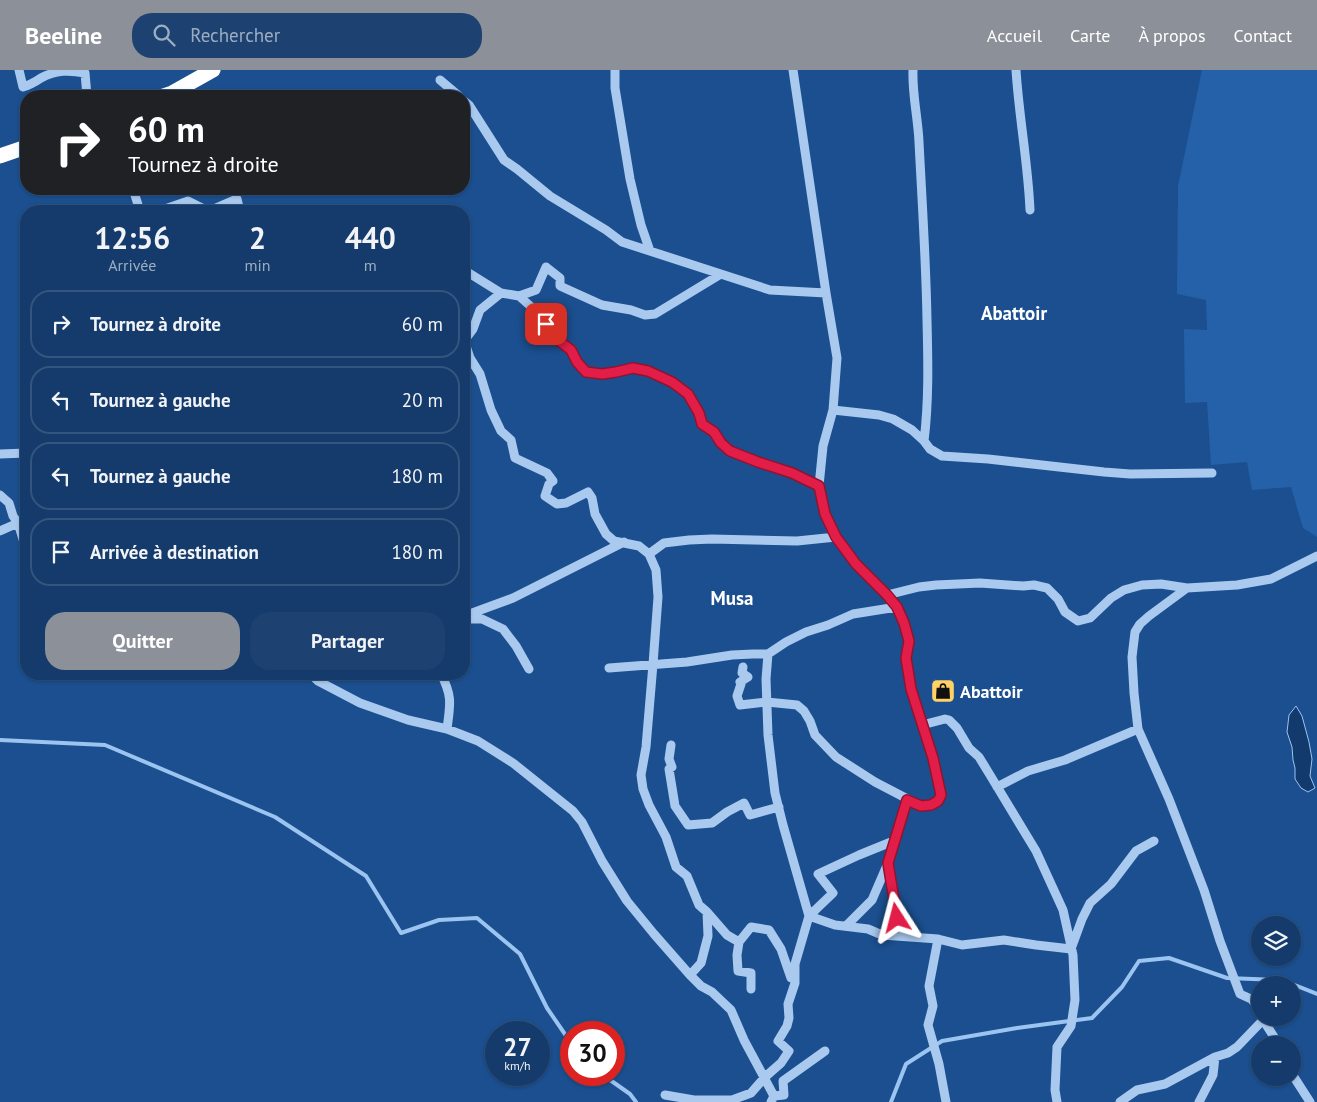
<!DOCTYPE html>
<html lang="fr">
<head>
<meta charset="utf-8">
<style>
	:root { --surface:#143b6b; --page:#1d4271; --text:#f1f3f6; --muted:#9dadc1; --line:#33557e; --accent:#8c9099 }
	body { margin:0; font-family:"PT Sans",sans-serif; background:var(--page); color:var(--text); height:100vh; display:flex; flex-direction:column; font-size:19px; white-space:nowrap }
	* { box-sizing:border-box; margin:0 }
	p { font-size:16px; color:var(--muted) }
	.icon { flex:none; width:28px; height:28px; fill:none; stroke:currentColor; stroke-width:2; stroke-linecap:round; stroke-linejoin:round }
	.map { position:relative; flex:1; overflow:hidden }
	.sheet { position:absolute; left:20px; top:135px; width:450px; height:475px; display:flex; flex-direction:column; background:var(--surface); border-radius:20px; box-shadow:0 1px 4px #0004,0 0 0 1px var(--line) }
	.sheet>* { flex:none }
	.guide { position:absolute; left:20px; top:20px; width:450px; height:105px; border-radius:20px; box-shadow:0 1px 4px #0004,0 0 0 1px var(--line); background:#202124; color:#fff; overflow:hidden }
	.controls { position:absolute; left:1251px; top:846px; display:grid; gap:10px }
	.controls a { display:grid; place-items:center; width:50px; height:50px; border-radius:50%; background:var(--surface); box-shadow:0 1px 4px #0004,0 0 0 1px var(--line); font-size:25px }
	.speed { position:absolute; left:485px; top:951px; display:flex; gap:10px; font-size:25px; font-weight:700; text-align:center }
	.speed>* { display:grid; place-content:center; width:65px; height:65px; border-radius:50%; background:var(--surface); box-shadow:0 1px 4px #0004,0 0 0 1px var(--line); line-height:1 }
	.speed small { font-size:12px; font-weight:400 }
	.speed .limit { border:8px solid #d22; background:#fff; color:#111 }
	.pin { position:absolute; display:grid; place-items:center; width:42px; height:42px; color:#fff; margin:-21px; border-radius:10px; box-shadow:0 2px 8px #0006 }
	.me { position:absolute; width:55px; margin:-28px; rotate:351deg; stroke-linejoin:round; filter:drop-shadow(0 0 4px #0008) }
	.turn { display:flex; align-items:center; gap:18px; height:105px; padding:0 25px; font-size:22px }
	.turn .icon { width:65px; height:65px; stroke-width:2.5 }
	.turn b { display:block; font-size:35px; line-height:42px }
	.eta { display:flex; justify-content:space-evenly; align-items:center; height:85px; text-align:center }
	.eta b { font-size:30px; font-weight:600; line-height:35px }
	.primary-button { display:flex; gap:10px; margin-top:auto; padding:10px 25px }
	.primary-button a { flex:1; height:58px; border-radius:20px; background:var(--accent); color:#fff; font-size:20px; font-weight:600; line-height:58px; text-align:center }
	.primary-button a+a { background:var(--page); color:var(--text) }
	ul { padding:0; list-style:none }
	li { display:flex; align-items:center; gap:15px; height:68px; margin:0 10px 8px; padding:0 15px; border:2px solid var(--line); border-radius:20px }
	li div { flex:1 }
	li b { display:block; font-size:19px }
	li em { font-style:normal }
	header { display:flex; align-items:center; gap:30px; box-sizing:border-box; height:70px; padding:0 25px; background:var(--accent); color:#fff }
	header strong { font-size:24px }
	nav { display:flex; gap:28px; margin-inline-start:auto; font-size:18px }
	.search { width:350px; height:45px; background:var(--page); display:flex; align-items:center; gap:12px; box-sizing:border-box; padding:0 18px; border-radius:20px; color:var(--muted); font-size:19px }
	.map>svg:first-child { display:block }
	.green { fill:#2461a8 }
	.water { fill:#123a6d; stroke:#9cc4f0 }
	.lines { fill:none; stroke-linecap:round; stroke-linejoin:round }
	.stream { stroke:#9cc4f0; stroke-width:4 }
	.minor { stroke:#a9c9ee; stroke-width:9 }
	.highway { stroke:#fff; stroke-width:15 }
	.route-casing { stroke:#92132f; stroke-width:12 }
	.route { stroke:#e11d48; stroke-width:9 }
	.labels { text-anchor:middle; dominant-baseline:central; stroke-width:5; stroke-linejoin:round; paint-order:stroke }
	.poi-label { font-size:18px; font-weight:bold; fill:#fff; stroke:#1b4f8f; text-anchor:start }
	.neighbourhood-label { font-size:19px; font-weight:bold; fill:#fff; stroke:#1b4f8f }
</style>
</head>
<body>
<header>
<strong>Beeline</strong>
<div class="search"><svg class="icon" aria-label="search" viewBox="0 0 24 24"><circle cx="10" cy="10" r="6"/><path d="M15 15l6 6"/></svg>Rechercher</div>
<nav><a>Accueil</a><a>Carte</a><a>À propos</a><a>Contact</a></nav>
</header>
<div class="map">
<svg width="1317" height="1032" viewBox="0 0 1317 1032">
	<rect width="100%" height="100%" fill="#1b4f8f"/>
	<path class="green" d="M1202 0H1317V467L1303 458 1291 417 1252 420 1247 392 1211 395 1207 332 1185 333 1184 259 1207 260 1206 230 1177 224 1178 116Z"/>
	<path class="water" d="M1296 636 1302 646 1309 672 1312 689 1310 706 1315 718 1308 722 1301 718 1295 709V698L1293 690 1292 677 1287 662 1289 645Z"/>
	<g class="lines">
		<path class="stream" d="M0 670 105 675 275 747 366 806 401 863 439 850 477 848 520 884 547 938 571 973
			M603 1005 630 1024 636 1032
			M891 1032 906 994 942 971 1017 958 1092 948 1122 917 1139 891 1169 888 1227 908 1282 910 1317 924"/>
		<path class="minor" d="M19 0 23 17C30 15 35 12 41 8 56 0 69 0 85 3L87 26
			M615 0V18L630 109 641 155 650 181
			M913 0C912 24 918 48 919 72 922 131 926 190 927 250 928 290 929 331 924 371
			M1016 0C1019 47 1028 93 1030 140
			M440 10 459 26
			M464 31 469 35 504 90 517 99 550 126 606 160 622 172 770 220 826 223
			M133 119 140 141
			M159 141 188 131 204 139H214L237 129 240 141
			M464 200 501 223
			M519 226 536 220 546 197 560 208V216L602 235 631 240 645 245 655 244 721 204
			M464 270 470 288 480 304 491 340 501 361 511 370 515 388 547 403 553 411 549 414 545 426 557 434 566 433 588 422 592 428 595 444 606 464 614 471 639 476 649 484 656 500 658 527 653 594 646 677 641 705 643 719 649 735 666 767 676 797 687 806 699 835 707 842 708 866 701 893 690 905
			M464 271 473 259 480 240 501 223 519 226 537 242 554 267 571 280 577 292 586 301 601 304 616 302 633 298 648 301 672 312 689 324 699 343 702 353 714 362 721 373 730 381 758 392 793 403 819 416
			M833 340 879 345 893 349 912 360 924 371 930 379 942 386 988 389 1104 402 1130 404 1212 403
			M0 384 26 383
			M0 425 9 433 13 446 18 453 26 479
			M0 461 18 453
			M649 484 664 473 689 470 712 469 797 471 836 467
			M1187 518 1149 546 1140 554 1135 562 1132 587 1134 623 1138 659 1169 729 1204 820 1220 871 1240 924 1251 929 1260 938
			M887 525 919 517 936 515 980 513 1023 516 1034 515 1047 518 1058 529 1065 542 1078 551 1090 548 1111 528 1124 520 1142 515 1161 514 1187 518 1237 515 1271 509 1317 486
			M464 546 513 528 624 472
			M464 549H482L503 559 516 576 529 599
			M743 597 742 603 748 607 740 612 741 614 737 626 740 635 767 632 797 635 804 641 810 651 815 665 836 687 875 712 921 736 931 735 938 731 941 725 933 688 911 619 907 600 906 589 909 571 904 553 897 537 887 525 856 494 836 467 825 444 819 416 823 376 833 340 837 288 826 223 793 0
			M609 598 687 592 732 585 753 584H768
			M311 604 318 611 360 633 408 650 447 659 478 671 513 693 573 741 582 752 602 791 627 831 654 864 690 905 701 916 712 922 731 940 744 970 774 1026 771 1032
			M441 604C453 627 450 635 447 659
			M922 655 945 649 949 650 957 658 969 678 979 687 990 705 1036 781 1063 840 1073 885 1075 930 1071 956 1057 977 1055 1020 1057 1032
			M671 675 669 689 672 697 669 699 675 736 688 755 712 753 727 742 744 733 750 745 779 737
			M997 717 1028 701 1065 690 1138 659
			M896 770 859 785 818 804 833 823 809 846 835 855 868 859 882 865 938 869 962 875 1004 870 1036 875 1071 879 1082 849 1090 833 1111 814 1136 781 1154 771
			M707 842 727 865 739 872 751 857 769 860 781 879 791 908
			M846 856 872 830 888 793
			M900 866 888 793 907 730
			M938 869 929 916 933 936 928 955 939 994 946 1032
			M739 872 737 885 738 901 751 903V919
			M1262 948 1279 975
			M1292 1004 1310 1032
			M665 1025 694 1030H732L751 1023 765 1007 781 993 789 981 778 971 787 956 789 948 788 934 795 913V894L809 846 783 755 775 723 768 665 766 609 768 584 786 572 806 562 828 555 853 544 897 537
			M774 1026 784 1025 783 1011 825 981
			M1120 1032 1137 1020 1165 1014 1215 987 1228 983 1237 977 1263 950
			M1199 1032 1213 1005 1215 987"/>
		<path class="highway" d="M163 26 172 23 213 0
			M0 86 26 77"/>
	</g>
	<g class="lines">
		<defs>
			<path id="route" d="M546 254 554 267 571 280 577 292 586 302 602 304 616 302 633 298 648 301 672 312 688 324 699 343 702 354 714 362 721 373 730 381 758 392 792 403 819 416 825 444 836 467 856 494 887 525 897 537 904 553 909 571 906 588 911 619 933 688 941 725 938 731 931 735 921 736 907 730 888 793 897 848"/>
		</defs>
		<use href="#route" class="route-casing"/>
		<use href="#route" class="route"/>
	</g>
	<defs>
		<symbol id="shop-square" viewBox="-11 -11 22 22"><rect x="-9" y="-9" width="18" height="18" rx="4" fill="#ffd166" stroke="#1b4f8f"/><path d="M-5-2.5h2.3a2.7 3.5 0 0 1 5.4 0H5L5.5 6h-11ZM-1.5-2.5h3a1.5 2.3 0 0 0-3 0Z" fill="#111"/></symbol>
	</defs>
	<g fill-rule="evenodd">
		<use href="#shop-square" x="929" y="607" width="28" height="28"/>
	</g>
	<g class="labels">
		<g class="poi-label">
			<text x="960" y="621">Abattoir</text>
		</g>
		<g class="neighbourhood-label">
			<text x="1014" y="243">Abattoir</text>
			<text x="732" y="528">Musa</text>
		</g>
	</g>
</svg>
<div class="controls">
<a><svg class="icon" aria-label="layers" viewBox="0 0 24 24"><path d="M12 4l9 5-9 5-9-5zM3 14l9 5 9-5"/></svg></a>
<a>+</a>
<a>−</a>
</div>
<div class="speed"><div>27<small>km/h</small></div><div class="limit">30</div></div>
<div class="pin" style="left:546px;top:254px;background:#d93025"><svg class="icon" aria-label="arrive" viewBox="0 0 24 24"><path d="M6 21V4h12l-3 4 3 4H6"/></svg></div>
<svg class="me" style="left:897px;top:848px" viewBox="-20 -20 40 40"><path d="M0-17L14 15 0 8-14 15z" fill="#e11d48" stroke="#fff" stroke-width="4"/></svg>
<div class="guide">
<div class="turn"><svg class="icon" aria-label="right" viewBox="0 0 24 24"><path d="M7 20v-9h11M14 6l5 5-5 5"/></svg><div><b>60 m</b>Tournez à droite</div></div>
</div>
<section class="sheet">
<div class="eta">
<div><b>12:56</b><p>Arrivée</p></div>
<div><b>2</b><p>min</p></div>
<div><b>440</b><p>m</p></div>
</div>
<ul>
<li><svg class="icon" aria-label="right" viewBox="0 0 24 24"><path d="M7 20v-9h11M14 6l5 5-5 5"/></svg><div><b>Tournez à droite</b></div><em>60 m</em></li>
<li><svg class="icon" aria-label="left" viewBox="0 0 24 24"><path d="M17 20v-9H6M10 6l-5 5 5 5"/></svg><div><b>Tournez à gauche</b></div><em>20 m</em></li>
<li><svg class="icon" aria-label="left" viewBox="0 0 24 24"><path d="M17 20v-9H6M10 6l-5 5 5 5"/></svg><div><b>Tournez à gauche</b></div><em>180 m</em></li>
<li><svg class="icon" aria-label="arrive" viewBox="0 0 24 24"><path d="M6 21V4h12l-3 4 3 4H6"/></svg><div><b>Arrivée à destination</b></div><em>180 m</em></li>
</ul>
<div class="primary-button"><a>Quitter</a><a>Partager</a></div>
</section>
</div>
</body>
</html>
